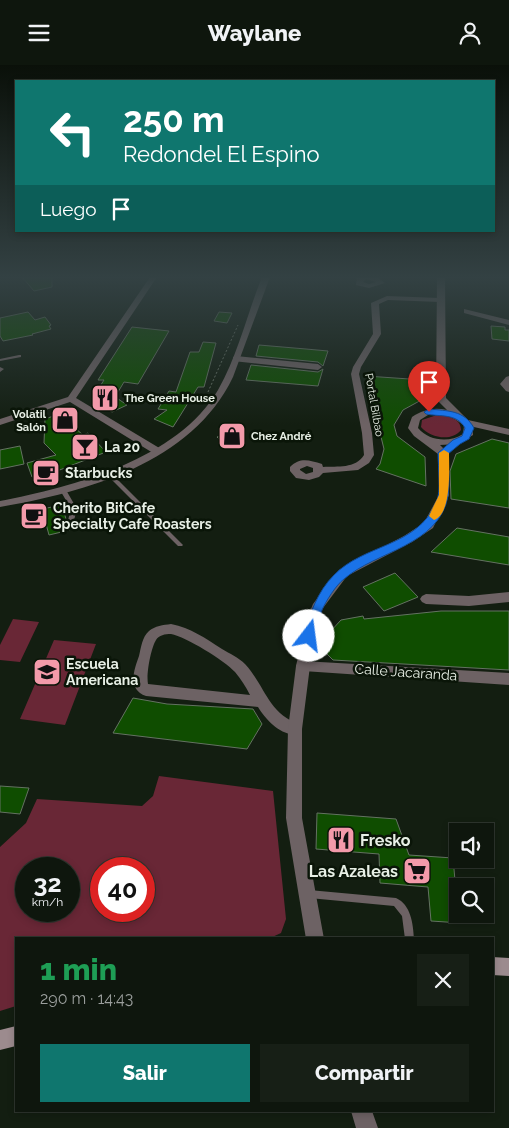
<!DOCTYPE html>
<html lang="es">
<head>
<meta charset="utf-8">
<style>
	:root { --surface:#0e160d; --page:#171f16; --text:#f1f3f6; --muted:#9b9f9d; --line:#2e352e; --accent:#0f766e }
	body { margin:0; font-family:Raleway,sans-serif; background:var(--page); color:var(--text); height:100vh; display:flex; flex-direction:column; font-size:19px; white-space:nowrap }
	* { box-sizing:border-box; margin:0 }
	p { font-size:16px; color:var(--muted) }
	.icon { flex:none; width:28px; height:28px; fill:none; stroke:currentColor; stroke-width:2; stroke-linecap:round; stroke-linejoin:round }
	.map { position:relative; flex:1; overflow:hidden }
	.sheet { position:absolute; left:15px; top:872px; width:479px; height:175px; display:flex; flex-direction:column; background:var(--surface); border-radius:0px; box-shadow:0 2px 8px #0003,0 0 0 1px var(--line) }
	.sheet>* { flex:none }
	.hud { position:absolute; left:15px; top:15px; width:480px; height:152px; border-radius:0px; box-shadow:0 2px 8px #0003,0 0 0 1px var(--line); background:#0f766e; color:#fff; overflow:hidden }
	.fabs { position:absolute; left:449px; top:758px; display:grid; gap:10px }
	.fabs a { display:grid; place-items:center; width:45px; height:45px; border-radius:0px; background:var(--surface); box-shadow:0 2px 8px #0003,0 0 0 1px var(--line); font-size:25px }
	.speed { position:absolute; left:15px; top:792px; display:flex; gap:10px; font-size:25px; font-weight:700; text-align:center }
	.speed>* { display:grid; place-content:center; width:65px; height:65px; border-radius:50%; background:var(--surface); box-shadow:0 2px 8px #0003,0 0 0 1px var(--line); line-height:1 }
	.speed small { font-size:12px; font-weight:400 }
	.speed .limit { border:8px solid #d22; background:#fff; color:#111 }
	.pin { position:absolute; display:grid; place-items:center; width:42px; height:42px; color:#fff; margin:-51px -21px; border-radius:50% 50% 50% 0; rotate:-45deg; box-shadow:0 0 5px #0007 }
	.pin .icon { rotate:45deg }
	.me { position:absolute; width:55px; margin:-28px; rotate:15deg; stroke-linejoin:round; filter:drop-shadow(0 0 4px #0008) }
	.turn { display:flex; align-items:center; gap:18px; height:105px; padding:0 25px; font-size:22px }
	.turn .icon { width:65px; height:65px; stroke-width:2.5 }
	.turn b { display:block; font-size:35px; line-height:42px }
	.then { display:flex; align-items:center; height:48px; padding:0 25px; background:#0003; gap:10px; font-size:19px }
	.round { display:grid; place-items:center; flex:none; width:52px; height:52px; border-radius:0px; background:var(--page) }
	.headline { display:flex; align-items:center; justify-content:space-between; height:85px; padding:0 25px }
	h1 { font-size:30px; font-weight:800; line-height:38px; color:#1e9e55 }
	.action { display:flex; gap:10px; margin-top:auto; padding:10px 25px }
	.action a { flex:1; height:58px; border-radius:0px; background:var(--accent); color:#fff; font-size:20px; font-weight:800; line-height:58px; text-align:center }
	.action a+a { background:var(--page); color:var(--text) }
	header { display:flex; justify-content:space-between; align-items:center; height:65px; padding:0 25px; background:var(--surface); font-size:22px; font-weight:800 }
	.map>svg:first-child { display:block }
	.green { fill:#692736; fill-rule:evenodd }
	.building { fill:#0f4d00; stroke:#647262 }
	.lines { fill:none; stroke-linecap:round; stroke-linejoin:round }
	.path { stroke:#6a7468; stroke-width:1; stroke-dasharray:2 2; stroke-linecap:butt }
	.service { fill:#6d6264; fill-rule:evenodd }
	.minor { fill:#6d6264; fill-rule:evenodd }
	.tertiary { fill:#6d6264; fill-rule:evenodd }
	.secondary { fill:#9c8b8e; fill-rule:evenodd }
	.route { fill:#1a73e8; stroke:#114b97 }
	.slow { fill:#f59e0b }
	.labels { text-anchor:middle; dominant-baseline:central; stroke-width:5; stroke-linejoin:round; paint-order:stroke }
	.far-poi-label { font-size:11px; font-weight:bold; fill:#e7efe5; stroke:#0a1508; text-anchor:start }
	.far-street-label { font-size:11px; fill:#e7efe5; stroke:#0a1508 }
	.poi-label { font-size:14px; font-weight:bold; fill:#e7efe5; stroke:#0a1508; text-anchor:start }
	.street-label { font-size:14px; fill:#e7efe5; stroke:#0a1508 }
	.near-poi-label { font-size:16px; font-weight:bold; fill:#e7efe5; stroke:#0a1508; text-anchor:start }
</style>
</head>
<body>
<header><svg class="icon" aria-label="menu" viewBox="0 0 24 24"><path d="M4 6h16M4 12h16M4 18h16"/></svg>Waylane<svg class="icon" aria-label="person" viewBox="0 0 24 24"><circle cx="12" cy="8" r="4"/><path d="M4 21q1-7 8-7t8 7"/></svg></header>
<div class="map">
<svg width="509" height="1063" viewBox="0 0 509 1063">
	<rect width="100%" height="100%" fill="#131e11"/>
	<path class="green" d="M437 350C448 351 461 353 461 365 452 377 430 373 421 362L422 355Z
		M13 554 39 557 20 597 0 595V580Z
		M54 575 96 579 65 660 20 654Z
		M159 711 273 726 286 854 281 868 268 874H16V941L0 946V782L26 758 37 734 142 741 153 731ZM26 804H69V846H26ZM101 804H144V846H101Z"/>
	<path class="building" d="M22 212H52V222L34 226Z
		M28 247 35 255 45 252 51 260 49 261 51 264 32 269 33 270 3 276 0 271V253Z
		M219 247 232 248 227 258 214 256Z
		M491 261 505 262V265H509V276L492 274Z
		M132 262 169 266 138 319 124 317 118 327 105 325 127 340 112 347 92 334 104 315H98Z
		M203 277 216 278 204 322H198L173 362 154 354 167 345 158 344 169 326 176 327 190 287H199Z
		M259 280 306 284 328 286 323 301 318 297 256 291Z
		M251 300 318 307 323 304 318 321 246 315Z
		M366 311 424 315 425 333 403 345 394 360 397 371 425 392 426 421 376 404 380 399 384 384Z
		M59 349 83 370 88 368 106 387 57 406 58 408 44 412 43 409 32 412 27 398 56 390 44 378 45 354Z
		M236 361 244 367 242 375 226 381 217 372 225 369 222 366Z
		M492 374 509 378V443L451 434 450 406 456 389Z
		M20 381 24 399 0 404V385Z
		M62 440 66 454 65 460 70 465 49 470 42 444Z
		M457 463 509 472V500L431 487Z
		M395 508 418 532 384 546 363 522Z
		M441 546H509V605L333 595 327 589V579L329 568 341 555 363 551 364 554Z
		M133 633 167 639 253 644 262 659 247 684 113 668Z
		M0 721 29 723 20 749 0 747Z
		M317 748 396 754 409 790 453 793 458 849H460L461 858 431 856 428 822 380 818 379 789 316 784Z"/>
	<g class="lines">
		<path class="path" d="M208 327 238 260"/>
		<path class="service" d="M19 290H21V292L0 296V294Z
			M0 302 4 304 0 307Z
			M109 407 111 408 183 480 182 481H178L107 410V408Z
			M63 423 66 425 77 444 73 459 70 461 67 459 71 444 60 425Z
			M309 825 396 833C411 840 413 858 414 874H405L402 851 394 841 309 833 306 832 305 829 306 826Z"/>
		<path class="minor" d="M150 212H157L76 333 161 384V388H153L70 337 0 360V354L68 332Z
			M357 212H377L385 218 369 223 356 220ZM366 214 376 217 369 219 363 217Z
			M387 231 440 233 444 235 440 237 388 235 379 239 381 269 361 302 359 309 372 368 374 390 369 398 358 405 323 408 319 412 309 415 296 413 290 406V402C300 392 309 395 322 399L323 402C338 401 355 404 364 390L362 368 351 309 353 302 373 269 371 238ZM307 401 313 403V407L306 409 300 405V404Z
			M464 244 509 255V260L464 248Z
			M236 291 318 299 322 302 318 305 233 296V292Z
			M509 311V327L506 326 500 319 506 312Z
			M468 355 509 364V370L465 360V356Z
			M509 527V537L469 541 426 539 422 537 420 534 422 531 426 529 469 531Z
			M171 559C191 563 205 573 222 584 230 589 238 592 245 599 266 622 267 647 300 660L302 664 300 668C283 674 266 655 258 642L146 631C127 624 134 605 139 591 141 583 142 572 149 566 155 561 163 560 171 559ZM171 569C186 572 224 595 235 607 241 614 246 622 250 630L148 619C146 609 151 583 156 575 159 570 165 569 171 569Z
			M303 596 509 608V620L303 606 298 605 296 601 298 597Z"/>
		<path class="tertiary" d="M262 212H270L233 312C192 398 86 427 0 442V436C73 422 178 394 218 325 238 290 247 249 262 212Z
			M437 212H445L446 333 472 359 473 370 458 379 440 380 448 388 449 430 433 463 412 477 347 511 323 543 318 556 310 601 302 664V753L324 874H306L286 753 288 664 296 601 306 556 313 539 339 505 404 471 424 458 439 430 438 389 414 371 408 363 412 352C423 345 433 342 447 345L436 334ZM436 349C447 350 456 353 464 361L463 369C449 378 429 376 418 363L420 355 428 350Z
			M351 1046H372L378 1063H356Z"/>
		<path class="secondary" d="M492 892 509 893V911L492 910Z
			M16 961V981L0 985V965Z"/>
	</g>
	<linearGradient id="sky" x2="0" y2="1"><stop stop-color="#0a1009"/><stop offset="0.59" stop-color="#334143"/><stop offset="1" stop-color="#334143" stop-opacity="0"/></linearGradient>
	<rect width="509" height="360" fill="url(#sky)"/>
	<path class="route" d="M429 344C448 346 464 345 474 363L469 374 460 379 448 389C448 402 450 418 448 431 439 481 376 486 344 514 336 520 326 536 322 545 319 555 318 565 313 574H305L303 571C310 549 317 527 334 510 364 479 417 482 436 438 442 424 438 404 438 388L453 375 462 371 465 363C457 348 440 352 426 349L424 347Z"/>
	<path class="slow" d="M444 385 449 388C449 403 452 449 434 455L429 451 439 430V388Z"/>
	<defs>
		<symbol id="restaurant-square" viewBox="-11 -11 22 22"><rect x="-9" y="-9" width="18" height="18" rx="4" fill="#f39aaa" stroke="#0a1508"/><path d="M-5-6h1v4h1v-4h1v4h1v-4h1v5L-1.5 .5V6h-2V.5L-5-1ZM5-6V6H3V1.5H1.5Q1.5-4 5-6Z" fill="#111"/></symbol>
		<symbol id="shop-square" viewBox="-11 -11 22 22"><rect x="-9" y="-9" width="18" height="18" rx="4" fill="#f39aaa" stroke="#0a1508"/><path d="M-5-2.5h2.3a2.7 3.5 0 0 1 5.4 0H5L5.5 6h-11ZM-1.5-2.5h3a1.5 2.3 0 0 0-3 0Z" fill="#111"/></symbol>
		<symbol id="bar-square" viewBox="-11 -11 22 22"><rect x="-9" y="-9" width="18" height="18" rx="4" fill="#f39aaa" stroke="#0a1508"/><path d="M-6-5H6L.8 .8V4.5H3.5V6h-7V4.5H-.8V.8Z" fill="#111"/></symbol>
		<symbol id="cafe-square" viewBox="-11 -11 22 22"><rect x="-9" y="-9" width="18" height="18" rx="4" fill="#f39aaa" stroke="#0a1508"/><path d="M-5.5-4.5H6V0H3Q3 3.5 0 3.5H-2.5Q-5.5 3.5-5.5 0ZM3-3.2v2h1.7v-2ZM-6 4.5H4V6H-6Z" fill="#111"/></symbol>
		<symbol id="school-square" viewBox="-11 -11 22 22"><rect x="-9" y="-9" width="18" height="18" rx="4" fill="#f39aaa" stroke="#0a1508"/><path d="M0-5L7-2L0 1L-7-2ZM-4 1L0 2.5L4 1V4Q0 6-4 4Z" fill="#111"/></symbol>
		<symbol id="supermarket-square" viewBox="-11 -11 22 22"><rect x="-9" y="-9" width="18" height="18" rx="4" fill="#f39aaa" stroke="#0a1508"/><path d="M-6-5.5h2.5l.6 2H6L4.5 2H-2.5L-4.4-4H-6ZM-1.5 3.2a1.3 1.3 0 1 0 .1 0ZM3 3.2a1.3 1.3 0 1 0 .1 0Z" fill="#111"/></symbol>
	</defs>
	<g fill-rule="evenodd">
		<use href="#restaurant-square" x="89" y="317" width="32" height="32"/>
		<use href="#shop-square" x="49" y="339" width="32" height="32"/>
		<use href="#shop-square" x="216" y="355" width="32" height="32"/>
		<use href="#bar-square" x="69" y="366" width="32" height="32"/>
		<use href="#cafe-square" x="30" y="392" width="32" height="32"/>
		<use href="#cafe-square" x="18" y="435" width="32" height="32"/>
		<use href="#school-square" x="31" y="591" width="32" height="32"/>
		<use href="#restaurant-square" x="325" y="759" width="32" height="32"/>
		<use href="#supermarket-square" x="401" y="790" width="32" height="32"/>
	</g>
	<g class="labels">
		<g class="far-poi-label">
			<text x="124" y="333">The Green House</text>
			<text x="46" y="349" text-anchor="end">Volatil<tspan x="46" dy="13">Salón</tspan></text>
			<text x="251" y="371">Chez André</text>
		</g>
		<g class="far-street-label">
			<text transform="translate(374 340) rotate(80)">Portal Bilbao</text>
		</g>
		<g class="poi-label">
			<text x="104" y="382">La 20</text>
			<text x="65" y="408">Starbucks</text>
			<text x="53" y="443">Cherito BitCafe<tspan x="53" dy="16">Specialty Cafe Roasters</tspan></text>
			<text x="66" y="599">Escuela<tspan x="66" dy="16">Americana</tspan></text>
		</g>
		<g class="street-label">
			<text transform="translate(406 607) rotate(4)">Calle Jacaranda</text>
		</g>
		<g class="near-poi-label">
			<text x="360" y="775">Fresko</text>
			<text x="398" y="806" text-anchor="end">Las Azaleas</text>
		</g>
	</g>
</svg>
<div class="fabs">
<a><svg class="icon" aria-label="sound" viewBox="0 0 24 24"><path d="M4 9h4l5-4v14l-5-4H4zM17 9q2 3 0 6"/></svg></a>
<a><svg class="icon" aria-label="search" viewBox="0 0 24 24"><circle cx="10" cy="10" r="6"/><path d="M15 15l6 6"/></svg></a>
</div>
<div class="speed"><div>32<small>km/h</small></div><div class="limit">40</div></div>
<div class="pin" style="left:429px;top:347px;background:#d93025"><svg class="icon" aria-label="arrive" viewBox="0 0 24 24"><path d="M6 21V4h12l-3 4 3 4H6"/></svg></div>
<svg class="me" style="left:309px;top:571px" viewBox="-20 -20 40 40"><circle r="19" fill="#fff"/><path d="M0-13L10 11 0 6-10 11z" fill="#1a73e8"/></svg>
<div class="hud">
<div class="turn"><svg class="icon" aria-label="left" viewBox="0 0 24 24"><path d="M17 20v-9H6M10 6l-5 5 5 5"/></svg><div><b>250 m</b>Redondel El Espino</div></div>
<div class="then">Luego<svg class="icon" aria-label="arrive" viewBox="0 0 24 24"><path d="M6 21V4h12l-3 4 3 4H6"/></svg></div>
</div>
<section class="sheet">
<div class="headline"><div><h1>1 min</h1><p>290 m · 14:43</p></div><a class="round"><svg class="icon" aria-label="close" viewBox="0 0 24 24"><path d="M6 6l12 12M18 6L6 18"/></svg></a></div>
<div class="action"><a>Salir</a><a>Compartir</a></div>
</section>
</div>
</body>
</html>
